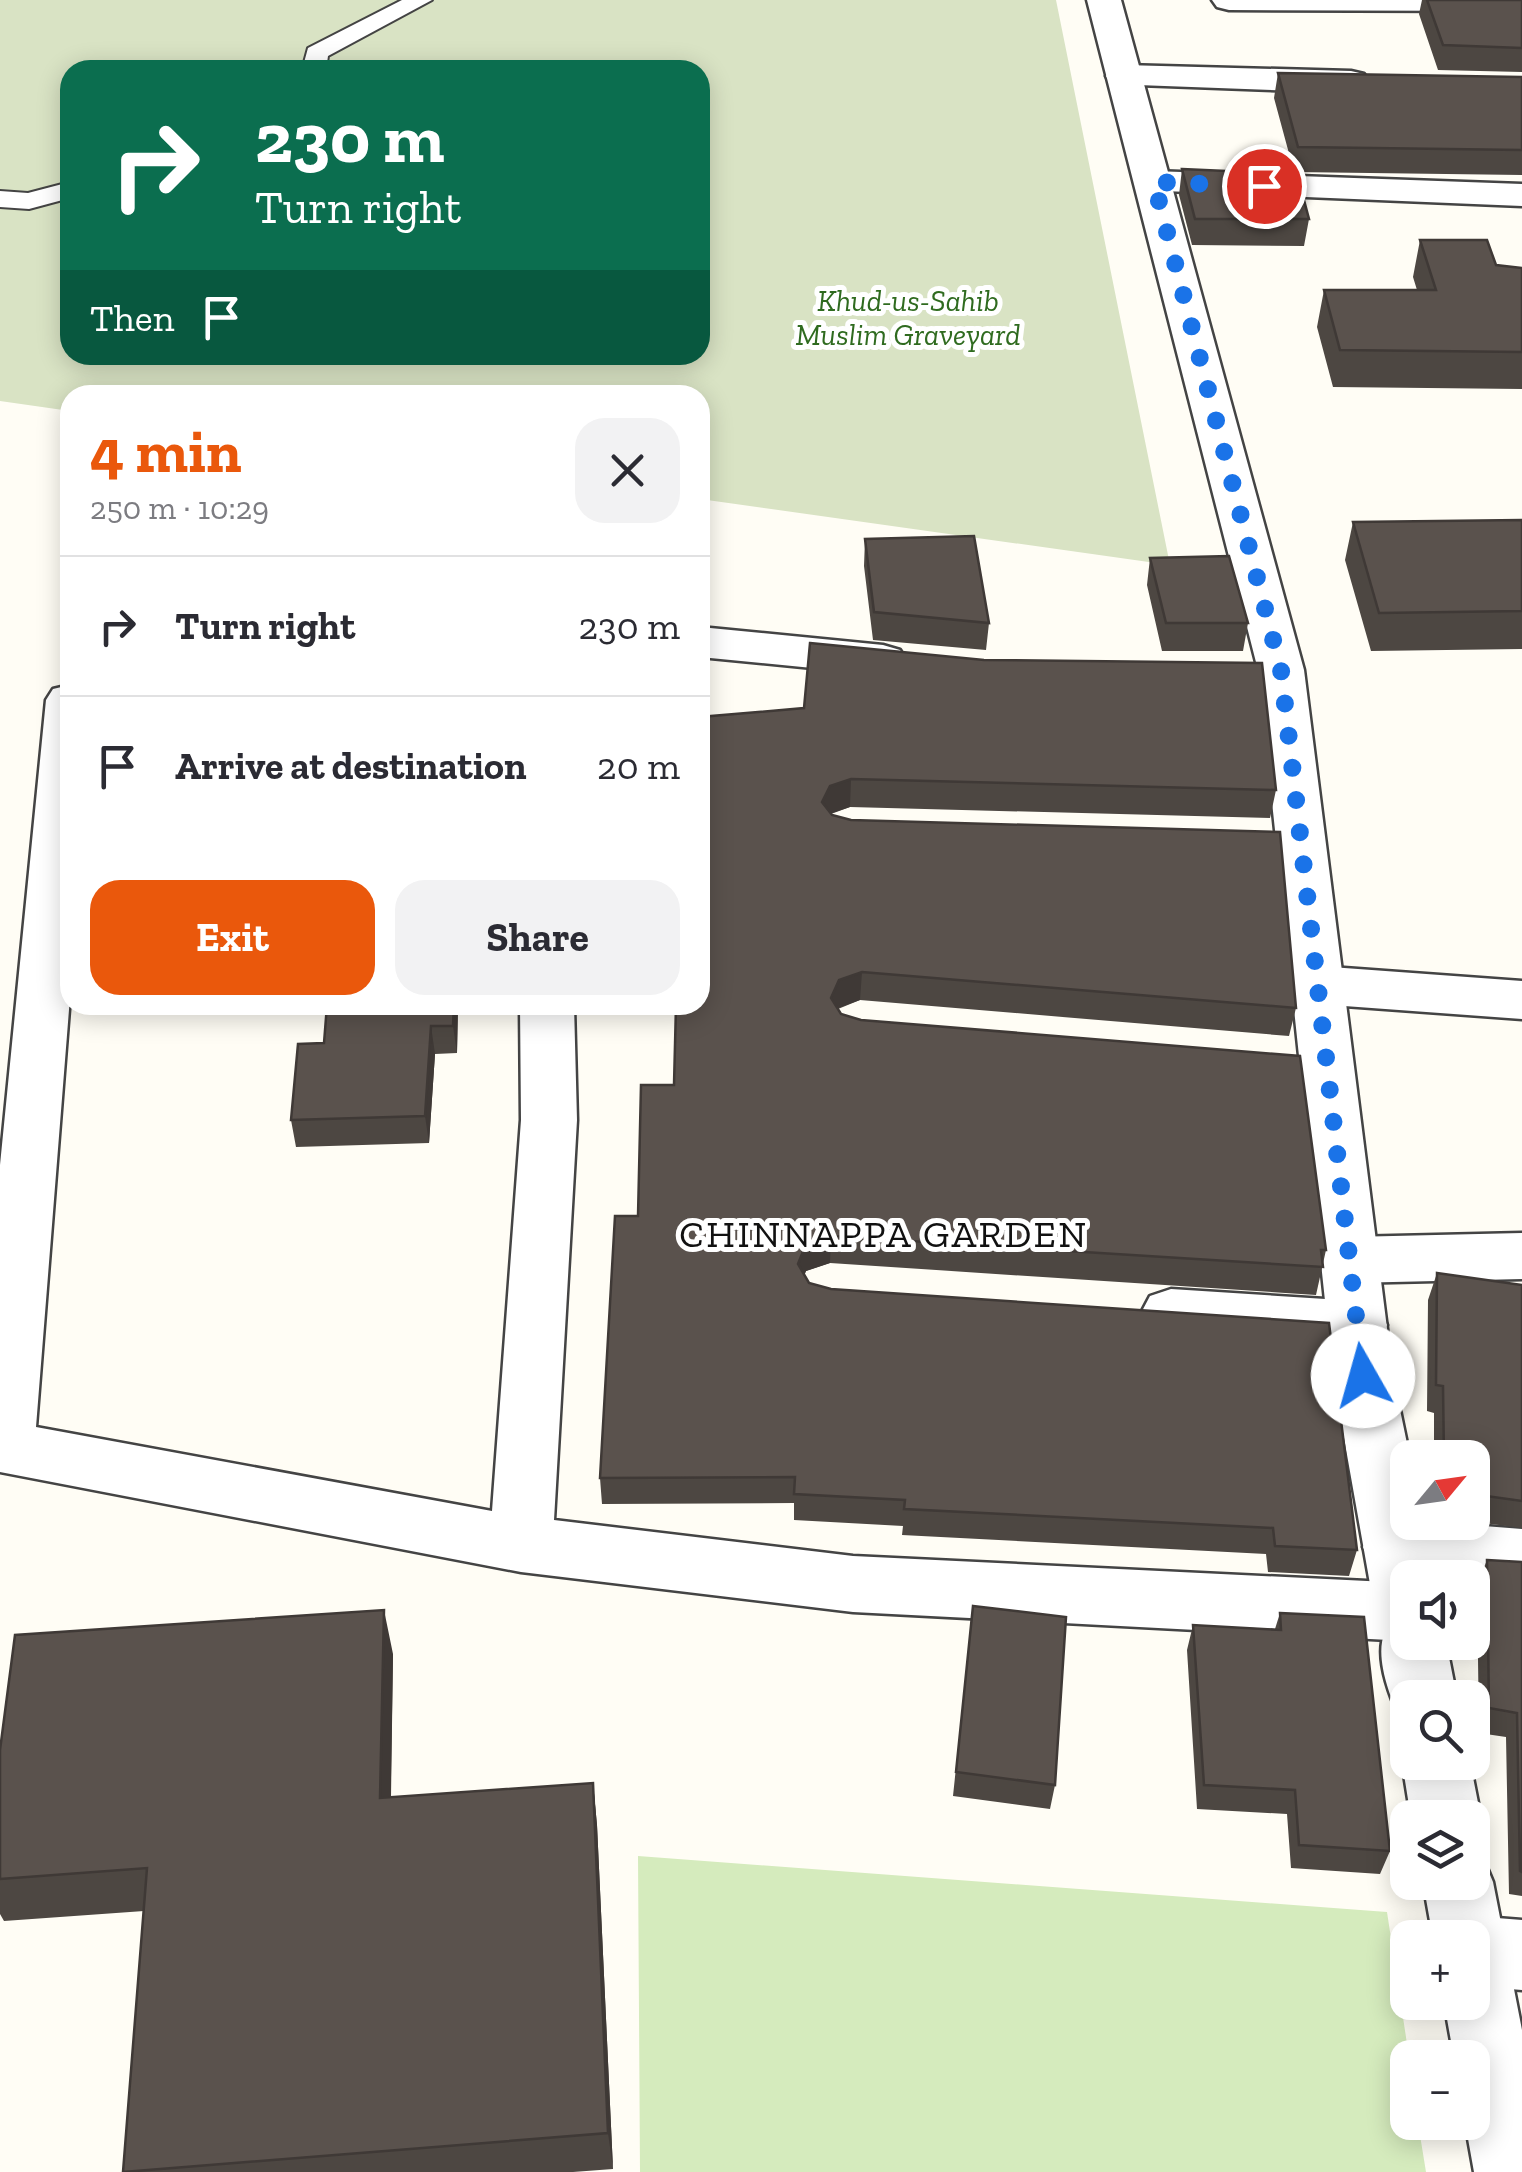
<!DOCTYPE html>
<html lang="en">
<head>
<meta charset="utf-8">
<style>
	:root { --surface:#fff; --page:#f2f2f3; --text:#2b2b33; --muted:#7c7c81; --line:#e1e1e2; --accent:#ea580c }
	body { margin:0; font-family:"Zilla Slab",serif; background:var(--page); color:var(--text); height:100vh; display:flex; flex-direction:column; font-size:38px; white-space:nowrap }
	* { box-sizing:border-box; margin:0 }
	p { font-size:32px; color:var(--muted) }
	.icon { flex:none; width:55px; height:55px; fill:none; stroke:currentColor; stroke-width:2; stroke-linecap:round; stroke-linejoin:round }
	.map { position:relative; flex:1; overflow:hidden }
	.panel { position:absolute; left:60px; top:385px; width:650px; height:630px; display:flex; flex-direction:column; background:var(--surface); border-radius:30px; box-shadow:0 5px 25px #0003 }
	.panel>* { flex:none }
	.hud { position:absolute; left:60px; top:60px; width:650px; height:305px; border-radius:30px; box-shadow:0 5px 25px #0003; background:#0b6e4f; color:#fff; overflow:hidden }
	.needle { width:65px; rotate:61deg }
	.buttons { position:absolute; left:1390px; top:1440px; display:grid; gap:20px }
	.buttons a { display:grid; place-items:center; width:100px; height:100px; border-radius:20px; background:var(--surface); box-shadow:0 5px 25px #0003; font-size:50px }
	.pin { position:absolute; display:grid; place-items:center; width:85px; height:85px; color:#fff; margin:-42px; border:5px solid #fff; border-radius:50%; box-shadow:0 2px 10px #0007 }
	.me { position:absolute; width:110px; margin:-55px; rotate:353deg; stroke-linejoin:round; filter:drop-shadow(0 0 8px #0008) }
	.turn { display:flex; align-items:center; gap:35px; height:210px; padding:0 30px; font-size:45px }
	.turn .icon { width:130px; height:130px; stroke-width:2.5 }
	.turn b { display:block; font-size:70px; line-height:85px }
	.then { display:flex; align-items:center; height:95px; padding:0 30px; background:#0003; gap:20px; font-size:38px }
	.round { display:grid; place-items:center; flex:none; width:105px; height:105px; border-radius:30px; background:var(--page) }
	.overview { display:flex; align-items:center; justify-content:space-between; height:170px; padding:0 30px }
	h1 { font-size:60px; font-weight:700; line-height:75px; color:var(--accent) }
	.primary-button { display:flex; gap:20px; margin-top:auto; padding:20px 30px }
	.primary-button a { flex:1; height:115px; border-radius:30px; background:var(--accent); color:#fff; font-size:40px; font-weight:700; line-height:115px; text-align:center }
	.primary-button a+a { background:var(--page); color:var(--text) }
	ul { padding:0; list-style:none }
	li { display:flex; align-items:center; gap:30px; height:140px; padding:0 30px; border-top:2px solid var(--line) }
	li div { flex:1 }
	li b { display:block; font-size:38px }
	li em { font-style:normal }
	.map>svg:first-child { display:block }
	.green { fill:#d5ebbd }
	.cemetery { fill:#d9e3c4; fill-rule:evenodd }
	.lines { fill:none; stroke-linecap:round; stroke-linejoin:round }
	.service-casing { stroke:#444; stroke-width:4 }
	.minor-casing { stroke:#444; stroke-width:5 }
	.tertiary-casing { stroke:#444; stroke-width:5 }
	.service { fill:#fff; fill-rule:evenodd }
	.minor { fill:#fff; fill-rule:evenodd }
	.tertiary { fill:#fff; fill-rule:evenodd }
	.wall { fill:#4d4742 }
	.shaded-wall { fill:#3f3936 }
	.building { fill:#5a524d; stroke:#3f3936; stroke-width:2.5 }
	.route { stroke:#1a73e8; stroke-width:18; stroke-dasharray:0 32.4 }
	.labels { text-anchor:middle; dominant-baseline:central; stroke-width:10; stroke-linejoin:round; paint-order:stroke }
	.far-park-label { font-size:30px; font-style:italic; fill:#2f6b1f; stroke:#fff }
	.neighbourhood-label { font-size:38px; letter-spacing:2.5px; fill:#111; stroke:#fff }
</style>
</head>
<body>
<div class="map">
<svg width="1522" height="2172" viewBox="0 0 1522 2172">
	<rect width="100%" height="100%" fill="#fffdf5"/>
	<path class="green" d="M638 1856 1387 1912 1409 2057 1408 2122 1418 2123 1426 2172H640Z"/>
	<path class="cemetery" d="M0 0H1056L1170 565 700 499V395H70V411L0 401ZM70 70H700V355H70Z"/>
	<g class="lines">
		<defs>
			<path id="service" d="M402 0H432L328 56 326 70H302L308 48Z
				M70 182V198L29 209 0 207V191L28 193Z"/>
			<path id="minor" d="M1212 0H1522V11L1229 10 1217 7Z
				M1124 65 1351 71 1364 74 1369 82 1364 90 1351 93 1111 84 1106 76 1111 68Z
				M1153 171 1522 184V206L1140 190 1134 182 1140 174Z
				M700 627 883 645 900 650 906 660 900 670 883 675 700 657Z
				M70 685V997L36 1427 492 1511 521 1120 520 1005H574L577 1120 554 1520 853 1556 1408 1583V1641L853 1612 521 1572 0 1472V1165L46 700 53 689Z
				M1317 966 1522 981V1019L1317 1004 1298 998 1290 985 1298 972Z
				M1522 1233V1279L1350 1283 1329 1276 1321 1260 1329 1244 1350 1237Z
				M1171 1289 1357 1301 1378 1308 1387 1325 1378 1342 1357 1349 1171 1337 1150 1330 1141 1313 1150 1296Z
				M1395 1519 1522 1529V1585L1395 1575 1372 1566 1363 1547 1372 1528Z
				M1472 1916 1522 1920V1990L1472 1986V1938H1442L1447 1926Z"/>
			<path id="tertiary" d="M1087 0H1121L1304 670 1393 1376 1410 1458 1408 1522H1423L1434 1578H1408V1642H1446L1457 1698H1408V1722L1400 1719C1390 1697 1374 1656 1385 1632L1375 1612 1333 1376 1258 670Z
				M1408 1750V1762H1470L1481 1818 1472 1836V1818H1411L1402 1762Z
				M1472 1854 1483 1858 1493 1882 1522 2030V2172H1474L1465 2122H1472V2058H1454L1444 2002H1472V1938H1433L1423 1882H1472Z"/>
		</defs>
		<use href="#service" class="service-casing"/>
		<use href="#minor" class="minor-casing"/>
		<use href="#tertiary" class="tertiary-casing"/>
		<use href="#service" class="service"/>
		<use href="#minor" class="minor"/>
		<use href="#tertiary" class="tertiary"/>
	</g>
	<path class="wall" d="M1422 0H1522V72L1438 70 1419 14Z
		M1278 73 1522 77V175L1294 172 1274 98Z
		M1182 169 1309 219 1304 246 1192 245 1179 195Z
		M1420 240 1496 265 1522 268V389L1333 387 1317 327 1324 290H1417L1413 277Z
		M1522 520V649L1371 651 1345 560 1353 522Z
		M865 539 989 623 986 650 873 640 864 566Z
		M1150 558 1248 623 1243 651H1162L1147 585Z
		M700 717 1276 790 1270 818 850 807 831 814 1296 1008 1289 1036 860 1000 838 1009 841 1014 1326 1250 1316 1295 830 1263 806 1271 804 1275 809 1283 1357 1550 1349 1576 1268 1572 1266 1554 902 1535 903 1526 794 1520V1503L602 1504 600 1478 638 1216 674 1085Z
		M327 1005H458L457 1053 435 1054 429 1143 296 1147 291 1120 324 1043Z
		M1437 1273 1522 1285V1528L1476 1522V1507L1472 1506V1458H1434V1413L1427 1411 1428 1300Z
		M1487 1560 1522 1562V1896L1509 1894 1506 1737 1479 1733 1477 1585Z
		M973 1606 1055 1785 1050 1809 953 1796Z
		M1280 1613 1390 1851 1380 1874 1291 1868 1287 1814 1197 1809 1187 1650 1193 1625 1275 1629Z
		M393 1654 391 1797 593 1783 597 1825 613 2169 573 2172H123L144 1911 4 1921 0 1914V1750Z"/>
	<path class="shaded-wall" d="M851 779 850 807 829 814 822 802 830 786Z
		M862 972 860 1000 838 1008 831 998 839 980Z
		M454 1005H458L457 1053 453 1026Z
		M431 1026 435 1054 429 1143 425 1116Z
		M831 1236 830 1263 806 1271 798 1292V1264L806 1244Z
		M384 1610 393 1654 390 1840 380 1798Z
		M593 1783 597 1825 613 2169 608 2133Z"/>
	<path class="building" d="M1427 0H1522V48L1443 45Z
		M1278 73 1522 77V150L1298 147Z
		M1182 169 1297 174 1309 219H1195Z
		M1420 240H1487L1496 265 1522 268V352L1340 350 1324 290H1436Z
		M1522 520V611L1379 613 1353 522Z
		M974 536 989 623 874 612 865 539Z
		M1229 556 1248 623H1166L1150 558Z
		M810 643 984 660 1262 663 1276 790 851 779 830 786 822 802 832 815 851 820 1280 832 1296 1008 862 972 839 980 831 998 841 1014 861 1020 1300 1056 1326 1250H1321L1323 1267 831 1236 806 1244 798 1264 809 1283 831 1289 1329 1323 1357 1550 1275 1546 1273 1528 904 1509 905 1500 794 1494 795 1477 600 1478 615 1216H638L641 1085H674L676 1005H700V717L804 708Z
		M327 1005H454L453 1026H431L425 1116 291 1120 298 1044 324 1043Z
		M1437 1273 1522 1285V1501L1486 1496V1481L1472 1479V1458H1444L1443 1386 1436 1385Z
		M1487 1560 1522 1562V1872L1520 1871 1517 1713 1489 1708Z
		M973 1606 1066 1617 1055 1785 956 1772Z
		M384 1610 380 1798 593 1783 608 2133 123 2172 147 1868 0 1879V1750L15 1635Z
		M1280 1613 1364 1617 1390 1851 1299 1845 1295 1790 1204 1785 1193 1625 1281 1630Z"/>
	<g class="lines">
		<path class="route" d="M1264 186 1154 182 1281 670 1363 1376"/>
	</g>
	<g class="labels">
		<g class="far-park-label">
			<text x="908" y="301">Khud-us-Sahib<tspan x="908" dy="34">Muslim Graveyard</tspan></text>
		</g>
		<g class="neighbourhood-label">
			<text x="884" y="1234">CHINNAPPA GARDEN</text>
		</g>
	</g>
</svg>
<div class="buttons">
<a><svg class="needle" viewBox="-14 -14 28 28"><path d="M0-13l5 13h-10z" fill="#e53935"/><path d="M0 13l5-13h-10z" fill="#7c7c81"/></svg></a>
<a><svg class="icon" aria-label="sound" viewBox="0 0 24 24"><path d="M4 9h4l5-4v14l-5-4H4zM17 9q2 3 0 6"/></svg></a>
<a><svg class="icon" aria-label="search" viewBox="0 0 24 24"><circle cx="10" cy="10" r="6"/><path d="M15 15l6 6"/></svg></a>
<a><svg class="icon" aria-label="layers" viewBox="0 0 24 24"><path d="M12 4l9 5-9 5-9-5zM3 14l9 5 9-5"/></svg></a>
<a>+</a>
<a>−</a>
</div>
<div class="pin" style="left:1264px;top:186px;background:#d93025"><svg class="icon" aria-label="arrive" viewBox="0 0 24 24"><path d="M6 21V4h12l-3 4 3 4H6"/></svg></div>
<svg class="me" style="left:1363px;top:1376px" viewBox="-20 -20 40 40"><circle r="19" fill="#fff"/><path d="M0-13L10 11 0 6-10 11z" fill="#1a73e8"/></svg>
<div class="hud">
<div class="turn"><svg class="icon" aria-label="right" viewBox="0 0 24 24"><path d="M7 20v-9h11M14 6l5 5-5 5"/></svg><div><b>230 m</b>Turn right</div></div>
<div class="then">Then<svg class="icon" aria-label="arrive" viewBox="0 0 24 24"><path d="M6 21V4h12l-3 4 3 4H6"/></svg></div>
</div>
<section class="panel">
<div class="overview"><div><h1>4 min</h1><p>250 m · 10:29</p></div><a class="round"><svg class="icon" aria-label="close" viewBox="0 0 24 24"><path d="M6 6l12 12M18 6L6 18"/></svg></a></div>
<ul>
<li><svg class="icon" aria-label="right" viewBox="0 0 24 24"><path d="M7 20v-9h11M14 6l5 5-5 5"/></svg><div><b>Turn right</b></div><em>230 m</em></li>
<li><svg class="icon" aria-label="arrive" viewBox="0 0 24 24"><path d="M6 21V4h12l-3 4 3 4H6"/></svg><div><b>Arrive at destination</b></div><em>20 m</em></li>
</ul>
<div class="primary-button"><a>Exit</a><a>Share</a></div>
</section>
</div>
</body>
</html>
